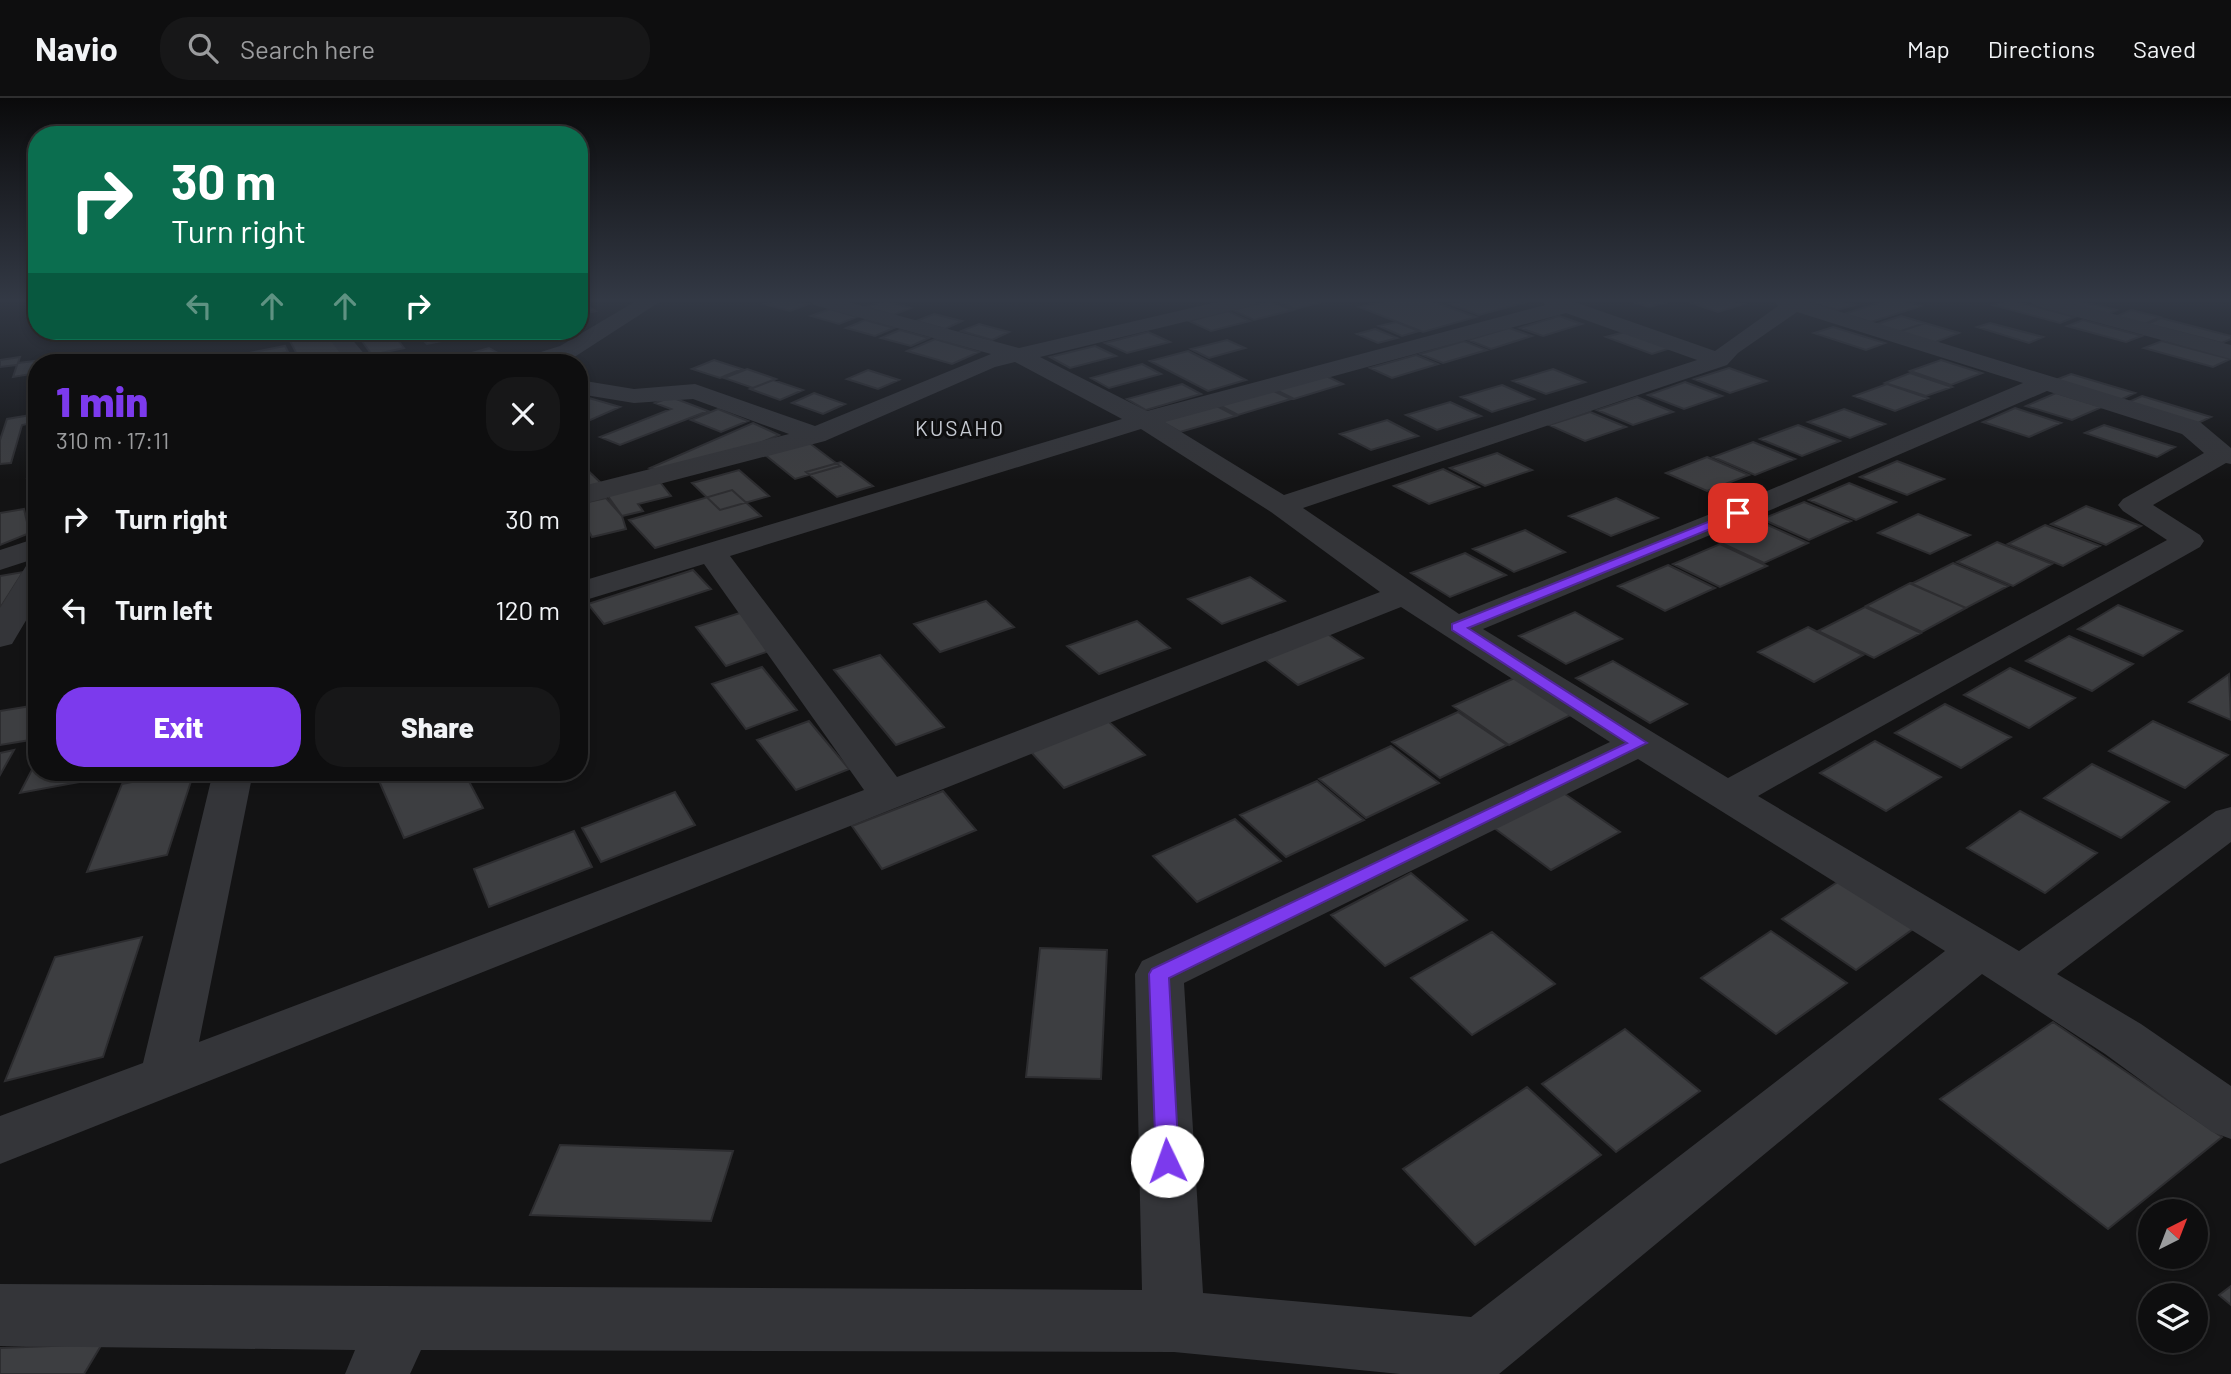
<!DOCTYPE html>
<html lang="en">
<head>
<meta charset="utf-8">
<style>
	:root { --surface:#0e0e0f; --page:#171718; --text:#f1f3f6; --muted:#9b9c9e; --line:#2e2e2f; --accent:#7c3aed }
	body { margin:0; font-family:Barlow,sans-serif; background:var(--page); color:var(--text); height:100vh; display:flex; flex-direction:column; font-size:26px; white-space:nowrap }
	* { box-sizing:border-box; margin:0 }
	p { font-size:23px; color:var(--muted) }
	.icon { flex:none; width:38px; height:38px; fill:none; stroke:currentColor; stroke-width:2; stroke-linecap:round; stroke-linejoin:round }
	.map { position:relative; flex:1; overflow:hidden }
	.drawer { position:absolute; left:28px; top:256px; width:560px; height:427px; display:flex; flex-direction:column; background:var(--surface); border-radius:28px; box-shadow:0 4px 10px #0003,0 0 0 2px var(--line) }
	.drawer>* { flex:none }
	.top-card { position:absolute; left:28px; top:28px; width:560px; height:214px; border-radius:28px; box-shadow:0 4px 10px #0003,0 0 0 2px var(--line); background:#0b6e4f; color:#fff; overflow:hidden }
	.needle { width:46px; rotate:42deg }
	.fabs { position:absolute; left:2138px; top:1101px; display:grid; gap:14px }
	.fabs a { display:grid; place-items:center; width:70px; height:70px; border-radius:50%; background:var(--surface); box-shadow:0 4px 10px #0003,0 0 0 2px var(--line); font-size:35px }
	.pin { position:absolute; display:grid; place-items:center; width:60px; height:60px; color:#fff; margin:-30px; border-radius:14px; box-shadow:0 4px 10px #0006 }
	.me { position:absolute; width:77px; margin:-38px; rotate:357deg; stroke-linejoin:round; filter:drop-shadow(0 0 5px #0008) }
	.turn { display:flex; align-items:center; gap:24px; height:147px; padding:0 28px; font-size:32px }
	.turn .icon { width:91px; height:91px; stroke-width:2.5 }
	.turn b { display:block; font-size:49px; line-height:60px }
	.lanes { display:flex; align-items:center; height:66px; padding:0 28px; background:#0003; justify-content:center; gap:35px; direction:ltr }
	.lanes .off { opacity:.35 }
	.round { display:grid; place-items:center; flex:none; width:74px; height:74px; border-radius:28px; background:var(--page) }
	.summary { display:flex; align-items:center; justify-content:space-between; height:119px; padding:0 28px }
	h1 { font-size:42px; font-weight:800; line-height:52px; color:var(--accent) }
	.action { display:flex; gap:14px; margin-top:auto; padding:14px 28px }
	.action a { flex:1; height:80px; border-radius:28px; background:var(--accent); color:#fff; font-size:28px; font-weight:800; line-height:80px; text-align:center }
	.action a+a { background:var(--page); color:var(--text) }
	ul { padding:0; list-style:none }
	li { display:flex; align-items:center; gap:21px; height:91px; padding:0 28px }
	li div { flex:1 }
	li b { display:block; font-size:26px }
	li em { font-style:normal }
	header { display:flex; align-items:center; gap:42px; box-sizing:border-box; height:98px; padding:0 35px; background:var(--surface); border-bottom:2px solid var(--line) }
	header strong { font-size:33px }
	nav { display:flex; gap:38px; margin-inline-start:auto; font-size:24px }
	.search { width:490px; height:63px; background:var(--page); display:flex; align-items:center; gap:18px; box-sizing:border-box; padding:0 24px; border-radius:28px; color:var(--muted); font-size:26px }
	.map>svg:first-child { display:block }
	.building { fill:#3d3e41; stroke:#2d2d30; stroke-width:2 }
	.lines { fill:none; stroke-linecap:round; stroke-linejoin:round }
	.minor { fill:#343539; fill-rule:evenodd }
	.route { fill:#7c3aed; stroke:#51269a; stroke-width:2 }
	.labels { text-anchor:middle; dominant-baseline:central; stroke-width:6; stroke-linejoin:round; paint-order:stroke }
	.far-quarter-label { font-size:21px; letter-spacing:2px; fill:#c5c9d1; stroke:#0e0e0f }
</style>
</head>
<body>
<header>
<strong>Navio</strong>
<div class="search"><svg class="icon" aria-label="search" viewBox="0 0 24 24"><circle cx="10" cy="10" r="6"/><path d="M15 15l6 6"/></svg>Search here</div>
<nav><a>Map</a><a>Directions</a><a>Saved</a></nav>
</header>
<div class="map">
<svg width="2231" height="1276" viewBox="0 0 2231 1276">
	<rect width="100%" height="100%" fill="#131314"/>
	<path class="building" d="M579 203 596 213 579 217Z
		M773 203H796L809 206 790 213 764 206Z
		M885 203 911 210 893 217 865 209Z
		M1269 203 1293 212 1254 222 1232 212Z
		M1276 203H1326L1295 211Z
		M1384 203H1432L1476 219 1423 234 1359 209Z
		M1461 203H1530L1479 217 1449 206Z
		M1629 203H1672L1649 209Z
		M1693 203H1733L1744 206 1718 214 1688 204Z
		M1806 203H1842L1855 207 1837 212Z
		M1884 203H1905L1921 208 1871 224 1844 216Z
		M2004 203H2014L2075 219 2060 225 1993 207Z
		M2080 203 2117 212 2107 217 2055 204Z
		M830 211 857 219 839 226 811 218Z
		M2131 212 2160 219 2145 226 2115 219Z
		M1228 213 1250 223 1211 233 1189 223Z
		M934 216 962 223 945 231 916 223Z
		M1559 218 1582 226 1543 238 1520 230Z
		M1901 218 1925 225 1898 234 1874 227Z
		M2161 220 2231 238V241L2222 245 2147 226Z
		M865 222 894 230 875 238 846 230Z
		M2083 222 2142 238 2126 244 2067 228Z
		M1396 224 1419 233 1402 238 1379 228Z
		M1925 225 1959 235 1933 245 1898 234Z
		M1990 225 2043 239 2029 245 1977 229Z
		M979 226 1009 234 992 242 961 233Z
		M1833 229 1885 245 1866 252 1814 235Z
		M1509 230 1532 238 1491 251 1468 242Z
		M1375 231 1397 240 1378 245 1357 236Z
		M900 232 929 240 911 248 881 240Z
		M281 233H328L286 241Z
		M373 233H391L404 250 372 257 357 236Z
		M413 233H431L442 243 427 246Z
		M454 233H483L487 237 464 242Z
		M1628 233 1674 249 1652 256 1606 239Z
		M1148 234 1170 244 1127 255 1105 245Z
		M331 235 347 259 301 264 290 243Z
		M935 241 979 254 952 266 907 253Z
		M1227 242 1245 250 1209 260 1191 251Z
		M1464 243 1487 252 1443 265 1420 256Z
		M2162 243 2230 261 2213 269 2144 250Z
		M285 248 288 254 270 257 274 264H248L244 256Z
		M1095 248 1116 258 1070 270 1050 259Z
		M489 250 510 262 461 264 454 260Z
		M1188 253 1246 282 1208 293 1150 263Z
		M238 256 240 261 195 264Z
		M1416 257 1438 266 1392 280 1370 270Z
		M20 259 18 265 42 262 37 264V275L13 279 17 267 0 269V262Z
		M714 262 742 271 720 280 692 271Z
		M1941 262 1982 275 1951 287 1910 273Z
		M1142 266 1161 276 1109 290 1091 280Z
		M1729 270 1766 283 1730 295 1694 281Z
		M747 271 776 281 753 290 724 280Z
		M1553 271 1585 284 1546 296 1513 283Z
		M868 272 899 282 878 291 847 281Z
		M1910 275 1952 289 1926 298 1885 285Z
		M1322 276 1343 286 1294 301 1272 290Z
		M2071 276 2135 295 2118 303 2053 283Z
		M773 282 803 292 780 302 750 291Z
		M1685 284 1722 298 1684 311 1648 297Z
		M1182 286 1201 296 1146 312 1127 301Z
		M1887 286 1928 300 1895 313 1854 298Z
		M1502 287 1534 301 1492 314 1461 299Z
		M1269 291 1291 301 1238 317 1217 306Z
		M814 295 845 306 823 316 792 305Z
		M2056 295 2102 309 2072 322 2026 308Z
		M2142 298 2211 319 2194 327 2124 306Z
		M671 299 708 313 620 347 600 339 671 311 655 305Z
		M1637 299 1673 314 1633 327 1597 312Z
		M589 300 620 309 579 327V304Z
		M1450 304 1481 318 1437 332 1406 317Z
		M1215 307 1236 318 1180 334 1160 323Z
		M2015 310 2061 325 2029 339 1983 324Z
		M718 311 748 323 721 334 691 322Z
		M1844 311 1885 326 1850 340 1808 324Z
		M1590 314 1626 329 1585 343 1549 327Z
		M37 316V324L22 327 11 365 0 366V342L7 321Z
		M1387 322 1418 338 1371 352 1340 336Z
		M753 325 779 337 741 353 665 374 650 370Z
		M1798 327 1840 343 1802 358 1760 341Z
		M2104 327 2175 349 2157 359 2085 335Z
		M808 344 840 368 795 381 764 356Z
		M1753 344 1795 361 1755 377 1713 359Z
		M1497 355 1532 372 1485 388 1450 370Z
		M1707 359 1749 377 1707 393 1666 375Z
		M1897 363 1944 381 1907 397 1860 379Z
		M579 364 602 386 579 392Z
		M841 364 873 388 837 399 806 374Z
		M1443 371 1479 389 1429 406 1394 388Z
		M739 372 769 398 720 412 692 385Z
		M37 379V395L32 396 27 381Z
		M660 384 671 398 638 406 643 413 622 418 607 397Z
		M1849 385 1896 404 1856 422 1809 402Z
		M732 392 761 418 655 450 629 422Z
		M606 400 622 418 626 431 592 439 583 423 579 424V406Z
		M1616 400 1658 420 1611 438 1569 418Z
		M1804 404 1851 423 1809 442 1762 421Z
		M2086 408 2141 428 2106 447 2051 426Z
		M24 411 28 428 37 424V432L0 447V415Z
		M1918 416 1970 437 1930 456 1878 435Z
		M1761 424 1808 445 1764 465 1717 443Z
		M2045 427 2100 448 2063 468 2008 446Z
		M1525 432 1565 454 1514 474 1473 451Z
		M1997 444 2052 466 2013 488 1957 464Z
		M1720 446 1767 468 1720 489 1673 466Z
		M1465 455 1506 477 1450 499 1411 475Z
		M1953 465 2008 488 1966 510 1911 486Z
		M1668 467 1715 490 1665 513 1618 488Z
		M693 472 711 491 604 526 588 506Z
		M23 474 0 510V478Z
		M1250 479 1285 503 1222 526 1188 501Z
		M1910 485 1966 510 1922 534 1866 508Z
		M986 503 1014 529 940 554 914 526Z
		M2118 507 2182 533 2143 558 2078 531Z
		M1865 509 1921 535 1874 560 1818 533Z
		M743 514 775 551 726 568 696 529Z
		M1575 514 1622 541 1566 566 1519 538Z
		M1137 523 1170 550 1099 576 1067 548Z
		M1808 529 1863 557 1814 584 1758 554Z
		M1323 533 1363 560 1298 587 1259 557Z
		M2069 538 2133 566 2092 593 2026 563Z
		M880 557 944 629 896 647 834 572Z
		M1613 563 1687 606 1650 625 1576 580Z
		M762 569 797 612 746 631 712 586Z
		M2010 570 2075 600 2029 630 1964 597Z
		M2229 576 2231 622 2189 604Z
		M1519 578 1577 614 1509 647 1453 608Z
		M1945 606 2011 639 1961 670 1895 635Z
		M37 607V628L30 642 0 647V613Z
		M1458 614 1507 647 1440 680 1392 644Z
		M809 623 849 671 796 692 757 642Z
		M1108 623 1145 657 1064 690 1030 653Z
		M2153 623 2228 657 2185 690 2109 653Z
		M1875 643 1941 679 1886 713 1820 675Z
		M1391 648 1439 685 1366 720 1319 681Z
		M14 652 0 677V655Z
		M37 662V674H98L95 681 20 695Z
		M2092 666 2169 704 2121 740 2044 700Z
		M181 674H194L167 757 87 774 122 686Z
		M381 674H464L483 710 404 740 376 676Z
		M1317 683 1364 722 1286 759 1240 717Z
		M943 693 976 732 882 771 852 728Z
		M675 694 695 727 601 764 582 730Z
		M1562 694 1620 734 1551 772 1494 730Z
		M2020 713 2097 755 2045 795 1967 750Z
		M1235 721 1281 763 1197 804 1153 758Z
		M574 733 592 769 489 809 474 771Z
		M1411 775 1467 822 1385 868 1331 817Z
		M1845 779 1920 826 1856 872 1782 821Z
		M1771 833 1847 885 1776 936 1701 880Z
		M1492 834 1555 886 1472 937 1411 880Z
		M142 839 103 959 5 983 55 859Z
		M1040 850 1107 852 1101 981 1026 979Z
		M2053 924 2222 1039 2108 1131 1940 1001Z
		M1625 931 1700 993 1616 1054 1542 986Z
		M1527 989 1601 1057 1475 1147 1403 1071Z
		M560 1047 733 1053 711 1123 530 1117Z
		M2231 1188V1207L2219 1197Z
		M102 1246 84 1276H0V1250Z"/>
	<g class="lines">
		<path class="minor" d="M636 203H661L576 258 556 264H521L525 259 560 248Z
			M811 203H844L1019 250 1221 203H1257L1254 207 1040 259 1147 313 1545 207 1542 203H1572L1715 253 1778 208 1774 203H1805L2200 324 2231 350V366L2226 365 2153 407 2200 437 2204 443 2200 449 1758 698 2019 853 2216 713 2231 709V744L2057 876 2141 926 2231 988V1041L2212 1034 2105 956 1982 876 1499 1276H1400L1174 1254 421 1252 410 1276H345L355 1252 0 1248V1186L1142 1192 1135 876 1142 863 1610 644 1401 509 0 1066V1018L143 965 213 674H253L199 944 864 692 704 466 579 504V484L1122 321 1015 264 995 269 825 343 579 407V389L789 336 693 301 634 305 579 296V282L634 291 695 286 815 328 991 256 814 207ZM1797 214 2023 285 1753 399 1459 516 1303 410 1727 267 1738 255ZM1566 215 1697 262 1284 397 1165 324ZM2047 293 2182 336 2204 355 2123 401 2118 407 2123 413 2167 442 1728 680 1483 531 1773 411ZM1141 331 1271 414 1380 494 897 679 730 458ZM1638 661 1945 853 1471 1219 1203 1195 1184 885Z
			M2030 203H2064L2231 247V261L2033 207Z
			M323 233H345L371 264H347Z
			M37 440V460L0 472V452Z
			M37 466V504L12 546 0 549V510L26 468Z"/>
	</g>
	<linearGradient id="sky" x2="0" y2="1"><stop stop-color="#0a0a0b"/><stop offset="0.53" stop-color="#333945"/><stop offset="1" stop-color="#333945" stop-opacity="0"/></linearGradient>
	<rect width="2231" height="382" fill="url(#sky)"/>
	<path class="route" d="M1738 412 1744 415 1742 418 1468 530 1647 645 1169 880 1179 1063 1175 1070 1167 1073 1159 1070 1156 1063 1149 876 1152 871 1627 645 1452 532V526Z"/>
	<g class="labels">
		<g class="far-quarter-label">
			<text x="960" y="329">KUSAHO</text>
		</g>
	</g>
</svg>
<div class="fabs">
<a><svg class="needle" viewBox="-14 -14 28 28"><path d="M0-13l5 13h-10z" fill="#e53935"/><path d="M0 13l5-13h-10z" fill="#9b9c9e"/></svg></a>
<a><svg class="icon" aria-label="layers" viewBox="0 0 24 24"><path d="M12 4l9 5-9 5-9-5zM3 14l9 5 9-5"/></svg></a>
</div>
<div class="pin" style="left:1738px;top:415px;background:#d93025"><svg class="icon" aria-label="arrive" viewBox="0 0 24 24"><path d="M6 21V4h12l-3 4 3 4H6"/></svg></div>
<svg class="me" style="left:1167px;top:1063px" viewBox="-20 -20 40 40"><circle r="19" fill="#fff"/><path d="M0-13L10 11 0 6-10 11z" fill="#7c3aed"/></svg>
<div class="top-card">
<div class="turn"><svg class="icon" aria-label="right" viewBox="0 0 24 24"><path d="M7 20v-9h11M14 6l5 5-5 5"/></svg><div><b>30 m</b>Turn right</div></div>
<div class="lanes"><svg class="icon off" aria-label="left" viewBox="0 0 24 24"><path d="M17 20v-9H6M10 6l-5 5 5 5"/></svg><svg class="icon off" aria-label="ahead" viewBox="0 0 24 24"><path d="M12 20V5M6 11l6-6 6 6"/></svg><svg class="icon off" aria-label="ahead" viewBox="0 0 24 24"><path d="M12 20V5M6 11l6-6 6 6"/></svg><svg class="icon" aria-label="right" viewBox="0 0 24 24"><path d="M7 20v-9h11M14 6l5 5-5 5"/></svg></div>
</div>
<section class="drawer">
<div class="summary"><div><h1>1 min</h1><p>310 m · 17:11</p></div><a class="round"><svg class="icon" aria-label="close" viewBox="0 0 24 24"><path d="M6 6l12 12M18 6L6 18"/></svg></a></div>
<ul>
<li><svg class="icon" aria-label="right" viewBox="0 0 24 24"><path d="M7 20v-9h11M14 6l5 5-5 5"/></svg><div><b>Turn right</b></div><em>30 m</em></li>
<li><svg class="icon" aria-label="left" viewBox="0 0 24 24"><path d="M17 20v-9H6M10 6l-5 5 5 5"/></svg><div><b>Turn left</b></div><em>120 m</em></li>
</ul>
<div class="action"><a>Exit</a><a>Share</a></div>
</section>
</div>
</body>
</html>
